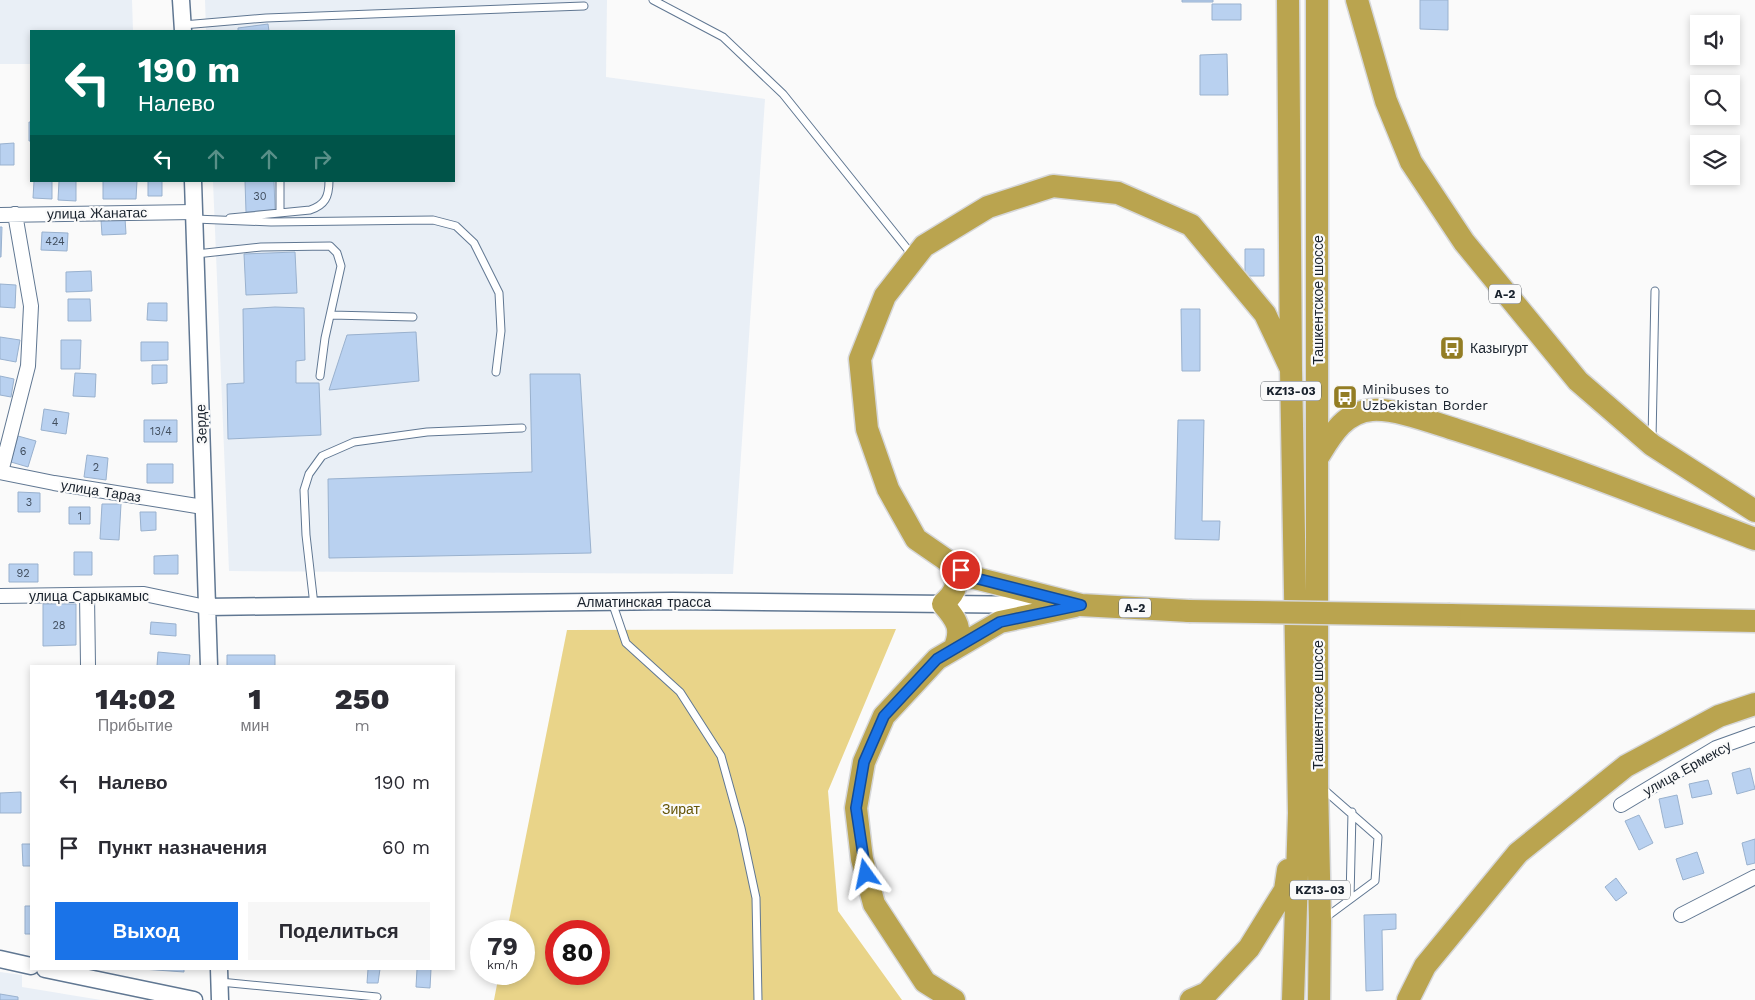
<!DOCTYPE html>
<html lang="ru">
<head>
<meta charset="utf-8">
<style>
	:root { --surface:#fff; --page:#f7f7f7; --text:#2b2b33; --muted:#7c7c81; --accent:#1a73e8 }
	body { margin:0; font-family:"Work Sans",sans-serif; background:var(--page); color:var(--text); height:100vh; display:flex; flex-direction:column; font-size:19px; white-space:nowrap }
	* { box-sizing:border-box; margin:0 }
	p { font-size:16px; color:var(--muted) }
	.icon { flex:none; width:28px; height:28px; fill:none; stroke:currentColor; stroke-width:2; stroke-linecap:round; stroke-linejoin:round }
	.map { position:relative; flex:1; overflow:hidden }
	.details { position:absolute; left:30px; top:665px; width:425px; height:305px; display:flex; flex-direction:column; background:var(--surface); border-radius:0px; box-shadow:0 2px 8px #0003 }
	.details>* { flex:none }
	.guide { position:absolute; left:30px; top:30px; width:425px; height:152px; border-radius:0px; box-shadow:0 2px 8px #0003; background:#00695c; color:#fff; overflow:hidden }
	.buttons { position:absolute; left:1690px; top:15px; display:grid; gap:10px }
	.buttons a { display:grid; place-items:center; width:50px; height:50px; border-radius:0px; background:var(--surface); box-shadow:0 2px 8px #0003; font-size:25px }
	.speed { position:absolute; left:470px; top:920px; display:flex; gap:10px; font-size:25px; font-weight:700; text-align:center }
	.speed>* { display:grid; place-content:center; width:65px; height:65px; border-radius:50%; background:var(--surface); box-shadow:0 2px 8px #0003; line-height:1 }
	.speed small { font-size:12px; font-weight:400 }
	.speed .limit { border:8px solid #d22; background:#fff; color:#111 }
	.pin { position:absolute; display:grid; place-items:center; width:42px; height:42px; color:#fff; margin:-21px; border:2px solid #fff; border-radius:50%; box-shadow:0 1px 5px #0007 }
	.me { position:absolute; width:55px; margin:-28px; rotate:348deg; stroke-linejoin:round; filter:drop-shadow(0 0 4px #0008) }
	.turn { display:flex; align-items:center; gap:18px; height:105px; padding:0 25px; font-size:22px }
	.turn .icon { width:65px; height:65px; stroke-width:2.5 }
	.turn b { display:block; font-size:35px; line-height:42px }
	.lanes { display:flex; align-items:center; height:48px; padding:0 25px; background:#0003; justify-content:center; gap:25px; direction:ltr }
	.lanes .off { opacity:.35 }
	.eta { display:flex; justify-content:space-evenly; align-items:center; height:85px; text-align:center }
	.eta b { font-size:30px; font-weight:800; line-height:35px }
	.button { display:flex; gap:10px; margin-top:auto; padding:10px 25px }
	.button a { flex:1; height:58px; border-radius:0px; background:var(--accent); color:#fff; font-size:20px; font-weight:800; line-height:58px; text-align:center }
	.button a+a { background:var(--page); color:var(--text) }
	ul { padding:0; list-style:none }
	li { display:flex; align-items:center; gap:15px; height:65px; padding:0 25px }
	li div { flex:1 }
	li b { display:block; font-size:19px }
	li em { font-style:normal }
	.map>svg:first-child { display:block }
	.built { fill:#e9eff6 }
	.green { fill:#e9d489; fill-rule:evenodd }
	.building { fill:#b9d1f0; stroke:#99b1ce }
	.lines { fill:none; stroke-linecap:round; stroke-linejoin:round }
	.service-casing { stroke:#607792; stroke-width:9 }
	.minor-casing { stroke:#607792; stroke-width:16 }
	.tertiary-casing { stroke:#607792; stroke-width:19 }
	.trunk-casing { stroke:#d6d7d9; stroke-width:25 }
	.service { stroke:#fff; stroke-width:7 }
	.minor { stroke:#fff; stroke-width:14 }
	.tertiary { stroke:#fff; stroke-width:16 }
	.trunk { stroke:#baa44f; stroke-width:22 }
	.trunk-bridge-casing { stroke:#d6d7d9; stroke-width:25; stroke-linecap:butt }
	.trunk-bridge { stroke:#baa44f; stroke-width:22 }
	.route-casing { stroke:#114b97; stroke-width:12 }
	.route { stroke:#1a73e8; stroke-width:9 }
	.labels { text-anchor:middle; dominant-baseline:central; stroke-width:4.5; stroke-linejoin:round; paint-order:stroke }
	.number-label { font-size:11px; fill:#414e5e }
	.shield { fill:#fafafa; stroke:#5c636a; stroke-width:1 }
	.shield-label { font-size:12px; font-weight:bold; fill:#19222d }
	.street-label { font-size:14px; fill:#19222d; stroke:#fafafa }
	.poi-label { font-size:14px; fill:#19222d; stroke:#fafafa; text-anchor:start }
	.park-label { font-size:14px; fill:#655406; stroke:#fafafa }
</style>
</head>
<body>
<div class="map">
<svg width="1755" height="1000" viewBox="0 0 1755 1000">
	<rect width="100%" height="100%" fill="#fafafa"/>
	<path class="built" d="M0 0H132L133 31H31V64H0Z
		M205 0H607L606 77 765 99 733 574 229 571 213 181H454V31H206Z
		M0 972 22 975V987L101 1000H0Z"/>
	<path class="green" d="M896 629 828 791 838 911 902 1000H494L499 974H524V931H507L567 630ZM556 931H599V974H556Z"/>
	<path class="building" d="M1182 0H1213V2H1182Z
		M1420 0H1448V30L1420 29Z
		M1212 4H1241V20H1212Z
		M268 24 269 31H238V28Z
		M1227 54 1228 95H1200V55Z
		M29 122H31V141H29Z
		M14 143V165H0V144Z
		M34 181H52V199L33 198Z
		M59 181H76V201L58 200Z
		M103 181H137L136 199H103Z
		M148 181H162V196H148Z
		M245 181H274L275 210 246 212Z
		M125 218 126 234 102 235 101 220Z
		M0 227H2L1 257H0Z
		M42 232 68 233 67 251 41 250Z
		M1245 249H1264V276H1245Z
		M295 252 297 293 246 295 244 254Z
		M91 271 92 291 66 292V272Z
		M0 284 16 285 15 308 0 307Z
		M68 299H90L91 321H68Z
		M148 303H167V321L147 320Z
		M275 307 304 308 305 360 296 361V383H319L321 435 228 439 227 384 244 383 243 309Z
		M1181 309H1200V371H1182Z
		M416 332 419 381 329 390 347 335Z
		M0 337 20 340 16 362 0 359Z
		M61 340H81L80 369H61Z
		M141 342H168V360L141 361Z
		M152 365H167V383L152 384Z
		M75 373 96 374 95 397 73 396Z
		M530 374H580L591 553 329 558 328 479 532 472Z
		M0 376 14 379 11 397 0 395Z
		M44 409 69 413 66 434 41 430Z
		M144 420H177V442H144Z
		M1178 420H1204L1202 521H1220L1219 540 1175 539Z
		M18 436 36 441 28 467 11 462Z
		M87 455 108 458 106 480 84 477Z
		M147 464H173V483H147Z
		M18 492 40 493V512H18Z
		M102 504H121L119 540 100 539Z
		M69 507H90V524H69Z
		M140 512H156V530L141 531Z
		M74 552H92V575H74Z
		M178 555V574H154V556Z
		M9 564H38V582H9Z
		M43 604H76V645L43 646Z
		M151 622 176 624V636L150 634Z
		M158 652 190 655 189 666H157Z
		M227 655H275V666H227Z
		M1750 768 1755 789 1737 794 1732 773Z
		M1708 780 1712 794 1692 798 1689 784Z
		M21 792V813H0V793Z
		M1677 795 1683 824 1665 828 1659 799Z
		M1639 815 1653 843 1639 850 1625 821Z
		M1755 839V863L1747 865 1742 843Z
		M22 844H31V866H23Z
		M1697 852 1704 873 1683 880 1676 859Z
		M1616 878 1627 893 1616 901 1605 887Z
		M25 906H31V934H25Z
		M1396 914V929L1382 930 1383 990 1366 991 1364 915Z
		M142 969H184V972Z
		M368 969H380L378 983H367Z
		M417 969H431L430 988 416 987Z
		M0 994 18 997V1000H0Z"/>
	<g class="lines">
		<defs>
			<path id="service" d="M653 0 723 37 783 94 913 256
				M183 25 266 18 584 6
				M280 181V213
				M230 218 310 210C325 205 329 197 329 181
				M195 219 271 222 433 220 456 226 474 243 499 293 501 331 496 372
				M196 254 261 247 330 246 337 253 341 266 325 338 320 376
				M331 315 413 317
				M1652 439 1655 291
				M612 602 626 643 680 692 721 756 741 828 756 898 758 1000
				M314 605 306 535 304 490 309 474 322 456 354 442 427 432 522 428
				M1322 788 1378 837 1375 881 1325 918
				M1350 899 1352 812
				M220 982 377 997"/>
			<path id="minor" d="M0 215 194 212
				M0 472 54 483 203 507
				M1 472 28 366 31 306 15 214
				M87 595 88 666
				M0 596 144 594 206 607
				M1621 805 1716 748 1755 734
				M1681 915 1755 877"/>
			<path id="tertiary" d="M181 0 183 31
				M193 181 209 666
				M206 607 673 601 1049 605
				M0 959 31 966
				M45 969 194 1000
				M219 969 220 1000"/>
			<path id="trunk" d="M1288 0 1291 369 1299 813 1293 1000
				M1317 0V784L1320 921 1319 1000
				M1357 0 1386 101 1411 162 1464 242 1578 381 1652 445 1755 511
				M1318 457C1331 436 1344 412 1372 410 1395 408 1434 423 1457 430 1558 462 1656 501 1755 539
				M951 563C957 583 960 588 943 604 957 620 963 629 954 649
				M1189 611 1081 605 971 577 916 539 888 489 867 429 860 359 885 296 924 246 988 207 1053 186 1118 193 1191 225 1265 314 1291 369
				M1450 615 1755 621
				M954 1000 925 982 874 904 862 859 856 808 864 762 884 716 937 659 1000 622 1075 606
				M1191 1000 1207 993 1249 948 1285 890 1288 870
				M1408 1000 1425 966 1518 853 1626 766 1719 716 1755 704"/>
		</defs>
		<use href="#service" class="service-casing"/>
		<use href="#minor" class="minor-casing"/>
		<use href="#tertiary" class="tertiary-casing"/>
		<use href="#trunk" class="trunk-casing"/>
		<use href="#service" class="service"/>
		<use href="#minor" class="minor"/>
		<use href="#tertiary" class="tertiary"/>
		<use href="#trunk" class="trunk"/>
		<defs>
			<path id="trunk-bridge" d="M1189 611 1450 615"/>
		</defs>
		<use href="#trunk-bridge" class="trunk-bridge-casing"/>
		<use href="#trunk-bridge" class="trunk-bridge"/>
	</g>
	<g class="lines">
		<defs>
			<path id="route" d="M866 874 856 808 864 762 884 716 937 659 1000 622 1081 605 971 577 961 570"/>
		</defs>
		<use href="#route" class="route-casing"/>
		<use href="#route" class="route"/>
	</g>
	<defs>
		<symbol id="bus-square" viewBox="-11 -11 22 22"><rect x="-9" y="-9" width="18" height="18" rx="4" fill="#937d24" stroke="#fafafa"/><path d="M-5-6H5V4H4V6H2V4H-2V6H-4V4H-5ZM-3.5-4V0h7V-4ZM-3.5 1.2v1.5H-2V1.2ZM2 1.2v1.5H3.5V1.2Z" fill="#fff"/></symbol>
	</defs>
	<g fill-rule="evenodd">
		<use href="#bus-square" x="1438" y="334" width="28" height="28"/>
		<use href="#bus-square" x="1331" y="383" width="28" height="28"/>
	</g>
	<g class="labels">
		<g class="number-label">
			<text x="260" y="196">30</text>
			<text x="55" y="241">424</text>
			<text x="55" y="422">4</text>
			<text x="161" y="431">13/4</text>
			<text x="23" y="451">6</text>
			<text x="96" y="467">2</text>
			<text x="29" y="502">3</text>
			<text x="80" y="516">1</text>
			<text x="23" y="573">92</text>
			<text x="59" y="625">28</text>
		</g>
		<g class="shield">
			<rect x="1489" y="284.5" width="32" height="19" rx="4"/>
			<rect x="1261" y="381.5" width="60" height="19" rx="4"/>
			<rect x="1119" y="598.5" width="32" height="19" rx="4"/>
			<rect x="1290" y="880.5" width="60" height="19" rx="4"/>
		</g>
		<g class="shield-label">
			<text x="1505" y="294">A-2</text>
			<text x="1291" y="391">KZ13-03</text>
			<text x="1135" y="608">A-2</text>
			<text x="1320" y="890">KZ13-03</text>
		</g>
		<g class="street-label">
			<text transform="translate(97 213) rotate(-1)">улица Жанатас</text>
			<text transform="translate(1318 300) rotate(-90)">Ташкентское шоссе</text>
			<text transform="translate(201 424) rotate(-92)">Зерде</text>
			<text transform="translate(101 491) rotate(9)">улица Тараз</text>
			<text x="89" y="596">улица Сарыкамыс</text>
			<text x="644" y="602">Алматинская трасса</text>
			<text transform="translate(1318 705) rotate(-90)">Ташкентское шоссе</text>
			<text transform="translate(1687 768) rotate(-29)">улица Ермексу</text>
		</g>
		<g class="poi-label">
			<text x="1470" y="348">Казыгурт</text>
			<text x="1362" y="389">Minibuses to<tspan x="1362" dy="16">Uzbekistan Border</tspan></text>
		</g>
		<g class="park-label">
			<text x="681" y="809">Зират</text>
		</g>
	</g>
</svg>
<div class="buttons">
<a><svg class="icon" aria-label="sound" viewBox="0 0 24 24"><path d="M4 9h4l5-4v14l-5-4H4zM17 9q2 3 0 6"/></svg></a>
<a><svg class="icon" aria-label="search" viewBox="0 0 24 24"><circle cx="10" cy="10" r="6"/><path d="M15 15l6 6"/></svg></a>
<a><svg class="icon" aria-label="layers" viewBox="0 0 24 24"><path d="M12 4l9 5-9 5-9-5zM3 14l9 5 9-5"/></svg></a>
</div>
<div class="speed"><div>79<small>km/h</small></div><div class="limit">80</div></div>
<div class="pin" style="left:961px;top:570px;background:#d93025"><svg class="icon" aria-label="arrive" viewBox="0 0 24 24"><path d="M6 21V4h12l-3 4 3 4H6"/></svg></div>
<svg class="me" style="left:866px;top:874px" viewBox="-20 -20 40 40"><path d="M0-17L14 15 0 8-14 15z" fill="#1a73e8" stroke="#fff" stroke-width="4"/></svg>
<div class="guide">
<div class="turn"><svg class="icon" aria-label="left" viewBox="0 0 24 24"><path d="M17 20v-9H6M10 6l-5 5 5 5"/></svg><div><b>190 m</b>Налево</div></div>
<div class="lanes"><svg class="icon" aria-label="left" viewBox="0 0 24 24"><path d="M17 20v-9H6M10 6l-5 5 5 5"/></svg><svg class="icon off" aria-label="ahead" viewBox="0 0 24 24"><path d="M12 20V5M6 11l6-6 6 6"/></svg><svg class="icon off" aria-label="ahead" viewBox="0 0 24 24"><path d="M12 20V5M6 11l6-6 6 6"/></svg><svg class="icon off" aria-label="right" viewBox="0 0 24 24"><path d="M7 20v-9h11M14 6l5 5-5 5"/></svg></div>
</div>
<section class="details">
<div class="eta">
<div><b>14:02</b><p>Прибытие</p></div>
<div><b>1</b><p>мин</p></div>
<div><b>250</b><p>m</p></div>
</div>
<ul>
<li><svg class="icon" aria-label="left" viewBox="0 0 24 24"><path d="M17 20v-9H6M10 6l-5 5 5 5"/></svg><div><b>Налево</b></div><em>190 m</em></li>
<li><svg class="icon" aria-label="arrive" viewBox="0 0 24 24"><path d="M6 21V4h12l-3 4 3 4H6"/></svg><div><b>Пункт назначения</b></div><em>60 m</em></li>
</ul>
<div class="button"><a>Выход</a><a>Поделиться</a></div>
</section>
</div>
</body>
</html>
